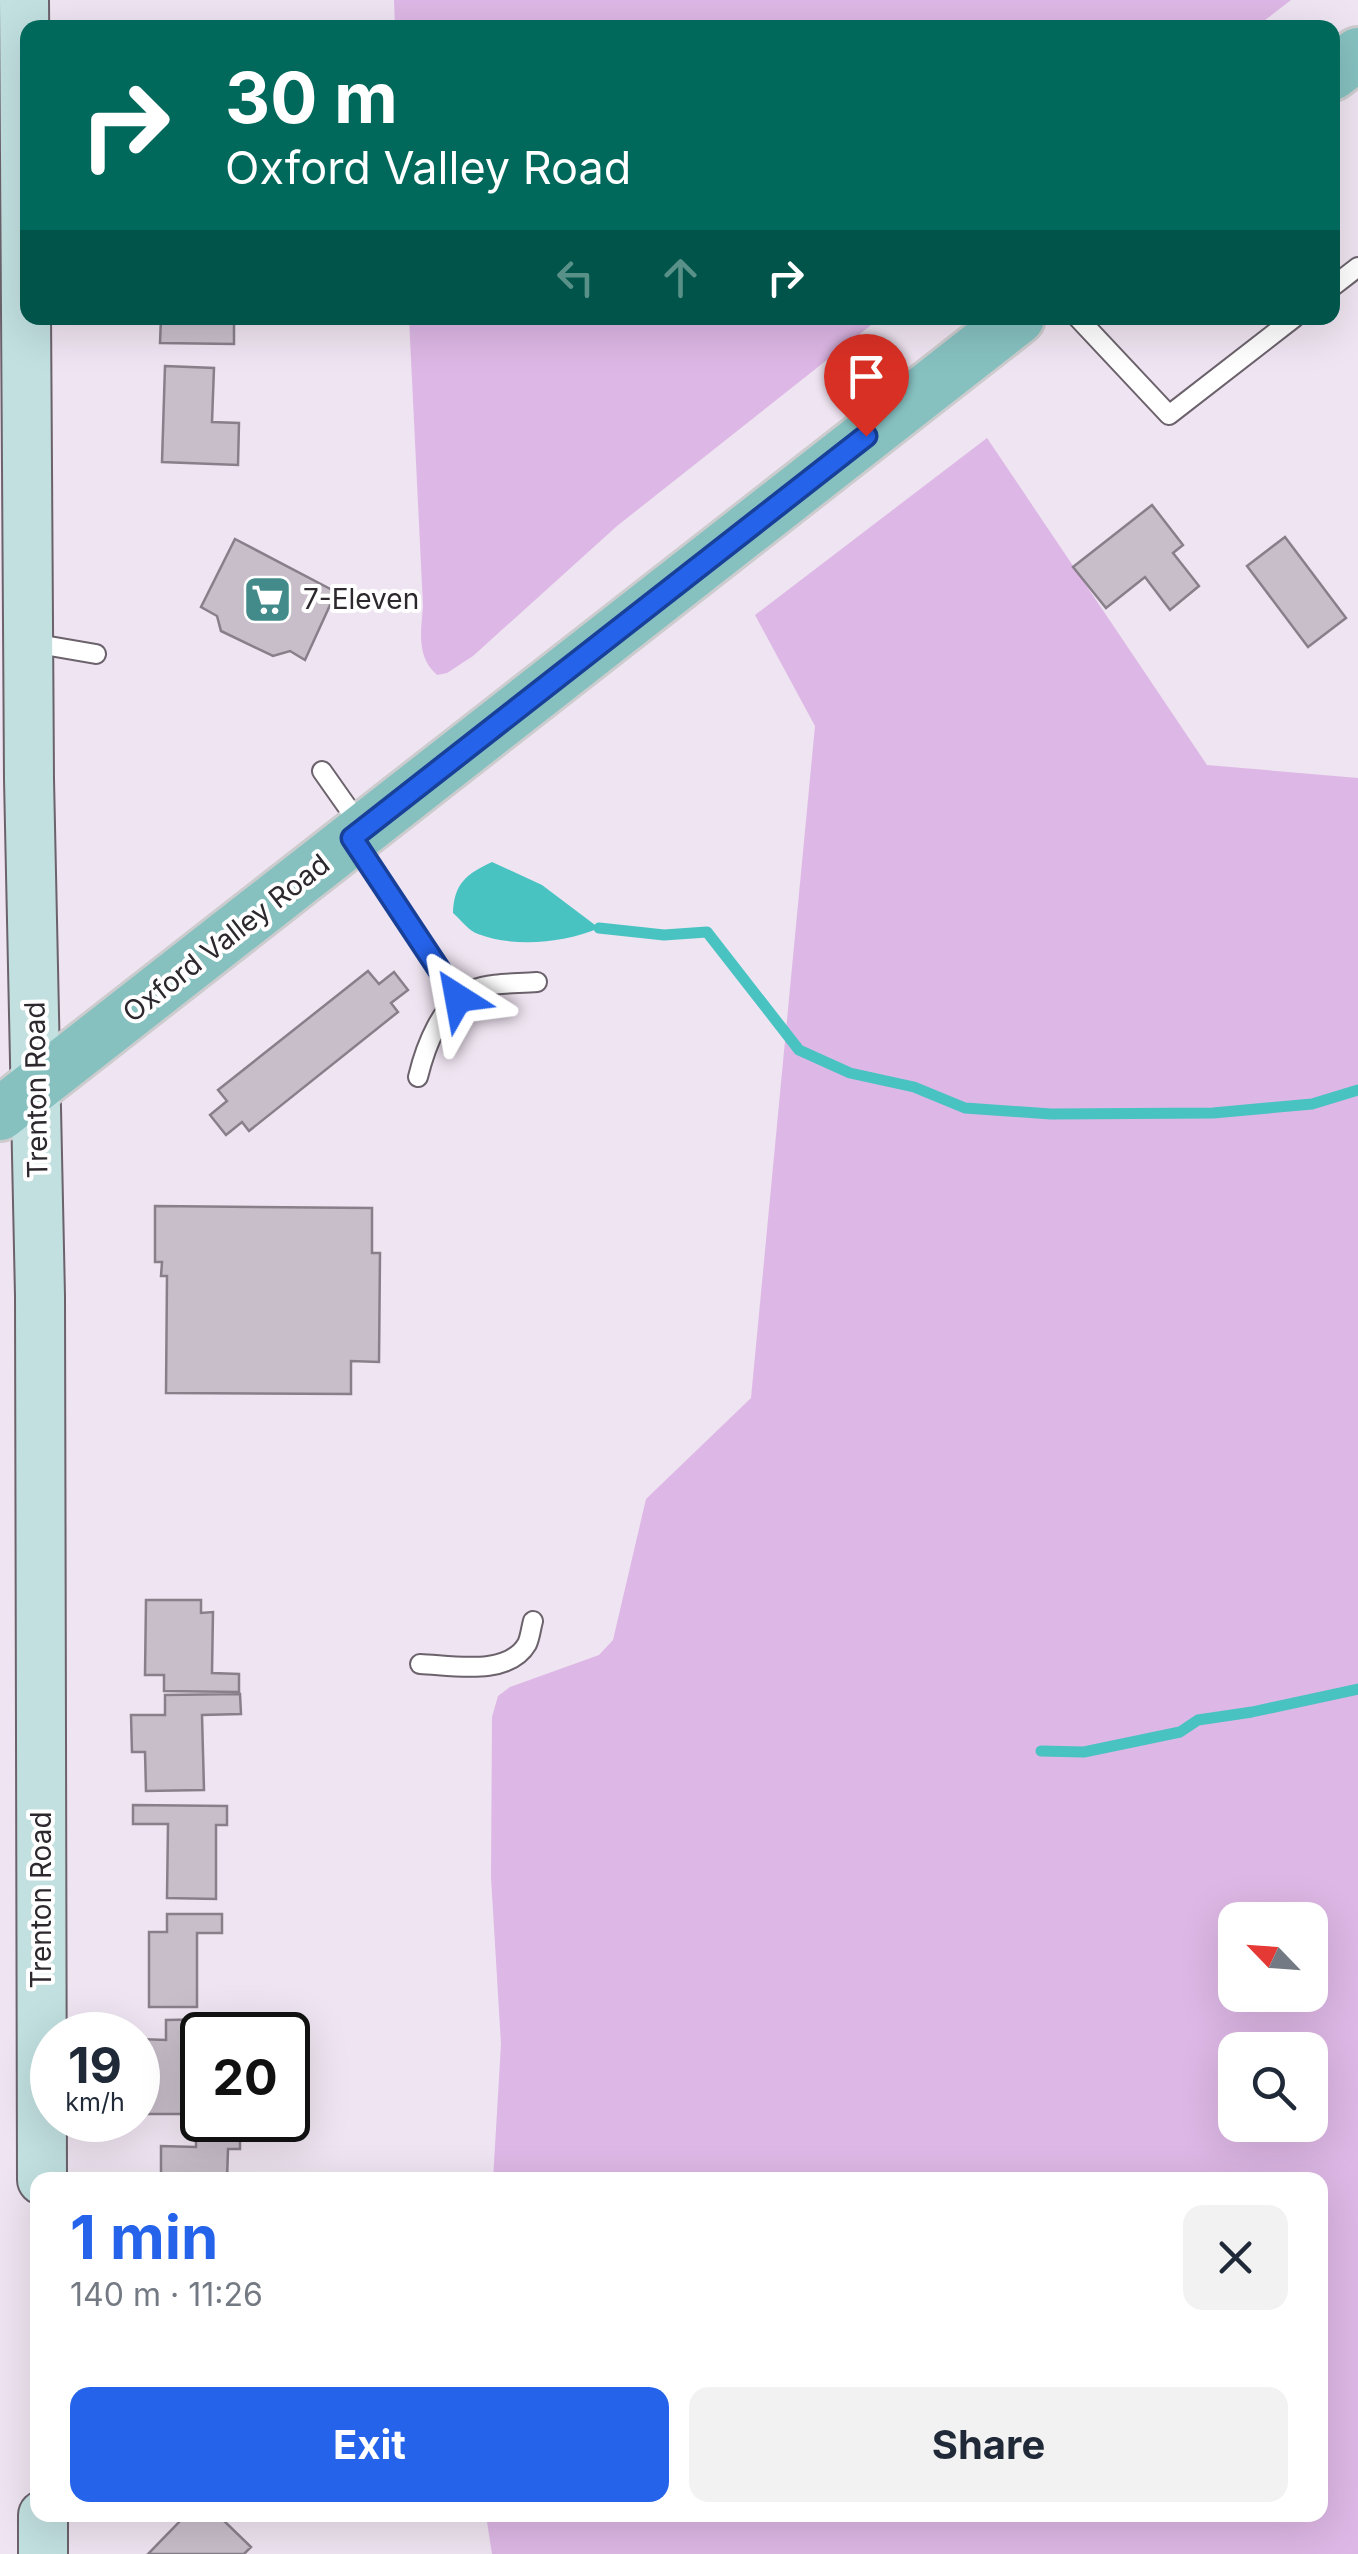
<!DOCTYPE html>
<html lang="en">
<head>
<meta charset="utf-8">
<style>
	:root { --surface:#fff; --page:#f2f2f3; --text:#1f2937; --muted:#747a83; --accent:#2563eb }
	body { margin:0; font-family:Inter,sans-serif; background:var(--page); color:var(--text); height:100vh; display:flex; flex-direction:column; font-size:38px; white-space:nowrap }
	* { box-sizing:border-box; margin:0 }
	p { font-size:32px; color:var(--muted) }
	.icon { flex:none; width:55px; height:55px; fill:none; stroke:currentColor; stroke-width:2; stroke-linecap:round; stroke-linejoin:round }
	.map { position:relative; flex:1; overflow:hidden }
	.details { position:absolute; left:30px; top:2172px; width:1298px; height:350px; display:flex; flex-direction:column; background:var(--surface); border-radius:20px; box-shadow:0 10px 40px #0002 }
	.details>* { flex:none }
	.guide { position:absolute; left:20px; top:20px; width:1320px; height:305px; border-radius:20px; box-shadow:0 10px 40px #0002; background:#00695c; color:#fff; overflow:hidden }
	.needle { width:65px; rotate:295deg }
	.controls { position:absolute; left:1218px; top:1902px; display:grid; gap:20px }
	.controls a { display:grid; place-items:center; width:110px; height:110px; border-radius:20px; background:var(--surface); box-shadow:0 10px 40px #0002; font-size:50px }
	.speed { position:absolute; left:30px; top:2012px; display:flex; gap:20px; font-size:50px; font-weight:700; text-align:center }
	.speed>* { display:grid; place-content:center; width:130px; height:130px; border-radius:50%; background:var(--surface); box-shadow:0 10px 40px #0002; line-height:1 }
	.speed small { font-size:25px; font-weight:400 }
	.speed .limit { border:5px solid #111; border-radius:15px; background:#fff; color:#111 }
	.pin { position:absolute; display:grid; place-items:center; width:85px; height:85px; color:#fff; margin:-102px -42px; border-radius:50% 50% 50% 0; rotate:-45deg; box-shadow:0 0 10px #0007 }
	.pin .icon { rotate:45deg }
	.me { position:absolute; width:110px; margin:-55px; rotate:326deg; stroke-linejoin:round; filter:drop-shadow(0 0 8px #0008) }
	.turn { display:flex; align-items:center; gap:35px; height:210px; padding:0 40px; font-size:45px }
	.turn .icon { width:130px; height:130px; stroke-width:2.5 }
	.turn b { display:block; font-size:70px; line-height:85px }
	.lanes { display:flex; align-items:center; height:95px; padding:0 40px; background:#0003; justify-content:center; gap:50px; direction:ltr }
	.lanes .off { opacity:.35 }
	.round { display:grid; place-items:center; flex:none; width:105px; height:105px; border-radius:20px; background:var(--page) }
	.overview { display:flex; align-items:center; justify-content:space-between; height:170px; padding:0 40px }
	h1 { font-size:60px; font-weight:700; line-height:75px; color:var(--accent) }
	.button { display:flex; gap:20px; margin-top:auto; padding:20px 40px }
	.button a { flex:1; height:115px; border-radius:20px; background:var(--accent); color:#fff; font-size:40px; font-weight:700; line-height:115px; text-align:center }
	.button a+a { background:var(--page); color:var(--text) }
	.map>svg:first-child { display:block }
	.green { fill:#ddb7e5; fill-rule:evenodd }
	.water { fill:#48c3c2 }
	.lines { fill:none; stroke-linecap:round; stroke-linejoin:round }
	.stream { stroke:#48c3c2; stroke-width:11 }
	.building { fill:#c8beca; stroke:#887f8a; stroke-width:2.5 }
	.service-casing { stroke:#6b626c; stroke-width:22 }
	.secondary-casing { stroke:#6b626c; stroke-width:52 }
	.primary-casing { stroke:#cccbcd; stroke-width:58 }
	.service { stroke:#fff; stroke-width:18 }
	.secondary { stroke:#c2e0e0; stroke-width:48 }
	.primary { stroke:#86c1c0; stroke-width:52 }
	.route-casing { stroke:#184099; stroke-width:25 }
	.route { stroke:#2563eb; stroke-width:18 }
	.labels { text-anchor:middle; dominant-baseline:central; stroke-width:8; stroke-linejoin:round; paint-order:stroke }
	.poi-label { font-size:28px; fill:#2c282d; stroke:#fff; text-anchor:start }
	.street-label { font-size:28px; fill:#2c282d; stroke:#fff }
</style>
</head>
<body>
<div class="map">
<svg width="1358" height="2554" viewBox="0 0 1358 2554">
	<rect width="100%" height="100%" fill="#efe4f1"/>
	<path class="green" d="M394 0H1291L1255 28H395Z
		M409 318H880L617 526 473 656 447 673 437 675C416 657 421 631 423 606Z
		M987 438 1207 765 1358 778V2554H492L486 2515H1320V2180H493L501 2044 491 1877 492 1717 498 1696 510 1687 599 1655 613 1640 646 1499 751 1398 815 726 755 615ZM1235 1920H1310V1995H1235ZM1235 2050H1310V2125H1235Z"/>
	<path class="water" d="M492 862 542 885 599 928C564 943 515 948 478 934 469 931 461 920 453 913 454 884 466 874 492 862Z"/>
	<g class="lines">
		<path class="stream" d="M599 928 664 935 707 932 799 1050 850 1073 914 1087 965 1108 1051 1114 1213 1113 1312 1104 1358 1090
			M1041 1751 1084 1752 1180 1732 1198 1720 1252 1712 1358 1689"/>
	</g>
	<path class="building" d="M161 318H234V344L160 343Z
		M165 366 214 368 212 422 239 423 238 465 162 462Z
		M1152 505 1183 545 1173 553 1199 586 1170 610 1145 577 1106 608 1073 567Z
		M1285 537 1346 618 1308 647 1247 566Z
		M235 539 336 592 305 660 290 651 273 656 221 631 217 616 201 607Z
		M368 971 379 984 394 972 408 990 391 1003 398 1012 249 1131 242 1122 226 1135 210 1115 227 1101 218 1090Z
		M155 1206 372 1208V1253H380L379 1362 351 1361V1394L166 1393 167 1276H161L162 1262H155Z
		M146 1600H201V1613L213 1612 212 1673 239 1674V1692L164 1691V1675H145Z
		M240 1694 241 1714 202 1715 204 1790 146 1791 145 1752H132L131 1715H165V1695Z
		M133 1805 227 1806V1825H216V1899L167 1898 168 1824H133Z
		M167 1914H222V1933H197V2007H149V1932H167Z
		M221 2019V2035H202L201 2114H140L139 2039 166 2040V2020Z
		M196 2127H240V2149H228L227 2180H161V2146L196 2147Z
		M186 2515H218L251 2547 244 2554H148Z"/>
	<g class="lines">
		<defs>
			<path id="service" d="M1332 287 1358 267
				M1078 318 1169 415 1294 318
				M32 643 96 654
				M322 771 360 825
				M354 840 458 999
				M418 1077C425 1048 442 1001 472 990 493 982 516 984 537 982
				M420 1664C451 1665 508 1677 527 1644 530 1638 531 1628 533 1621"/>
			<path id="secondary" d="M24 0 29 779 40 1296 42 2180
				M43 2515V2554"/>
			<path id="primary" d="M1332 74 1358 54
				M0 1114 1018 318"/>
		</defs>
		<use href="#service" class="service-casing"/>
		<use href="#secondary" class="secondary-casing"/>
		<use href="#primary" class="primary-casing"/>
		<use href="#service" class="service"/>
		<use href="#secondary" class="secondary"/>
		<use href="#primary" class="primary"/>
	</g>
	<g class="lines">
		<defs>
			<path id="route" d="M458 998 352 838 866 436"/>
		</defs>
		<use href="#route" class="route-casing"/>
		<use href="#route" class="route"/>
	</g>
	<defs>
		<symbol id="supermarket-square" viewBox="-11 -11 22 22"><rect x="-9" y="-9" width="18" height="18" rx="4" fill="#438b8a" stroke="#fff"/><path d="M-6-5.5h2.5l.6 2H6L4.5 2H-2.5L-4.4-4H-6ZM-1.5 3.2a1.3 1.3 0 1 0 .1 0ZM3 3.2a1.3 1.3 0 1 0 .1 0Z" fill="#fff"/></symbol>
	</defs>
	<g fill-rule="evenodd">
		<use href="#supermarket-square" x="240" y="572" width="55" height="55"/>
	</g>
	<g class="labels">
		<g class="poi-label">
			<text x="303" y="599">7-Eleven</text>
		</g>
		<g class="street-label">
			<text transform="translate(226 938) rotate(-38)">Oxford Valley Road</text>
			<text transform="translate(36 1090) rotate(-91)">Trenton Road</text>
			<text transform="translate(41 1900) rotate(-90)">Trenton Road</text>
		</g>
	</g>
</svg>
<div class="controls">
<a><svg class="needle" viewBox="-14 -14 28 28"><path d="M0-13l5 13h-10z" fill="#e53935"/><path d="M0 13l5-13h-10z" fill="#747a83"/></svg></a>
<a><svg class="icon" aria-label="search" viewBox="0 0 24 24"><circle cx="10" cy="10" r="6"/><path d="M15 15l6 6"/></svg></a>
</div>
<div class="speed"><div>19<small>km/h</small></div><div class="limit">20</div></div>
<div class="pin" style="left:866px;top:436px;background:#d93025"><svg class="icon" aria-label="arrive" viewBox="0 0 24 24"><path d="M6 21V4h12l-3 4 3 4H6"/></svg></div>
<svg class="me" style="left:458px;top:998px" viewBox="-20 -20 40 40"><path d="M0-17L14 15 0 8-14 15z" fill="#2563eb" stroke="#fff" stroke-width="4"/></svg>
<div class="guide">
<div class="turn"><svg class="icon" aria-label="right" viewBox="0 0 24 24"><path d="M7 20v-9h11M14 6l5 5-5 5"/></svg><div><b>30 m</b>Oxford Valley Road</div></div>
<div class="lanes"><svg class="icon off" aria-label="left" viewBox="0 0 24 24"><path d="M17 20v-9H6M10 6l-5 5 5 5"/></svg><svg class="icon off" aria-label="ahead" viewBox="0 0 24 24"><path d="M12 20V5M6 11l6-6 6 6"/></svg><svg class="icon" aria-label="right" viewBox="0 0 24 24"><path d="M7 20v-9h11M14 6l5 5-5 5"/></svg></div>
</div>
<section class="details">
<div class="overview"><div><h1>1 min</h1><p>140 m · 11:26</p></div><a class="round"><svg class="icon" aria-label="close" viewBox="0 0 24 24"><path d="M6 6l12 12M18 6L6 18"/></svg></a></div>
<div class="button"><a>Exit</a><a>Share</a></div>
</section>
</div>
</body>
</html>
